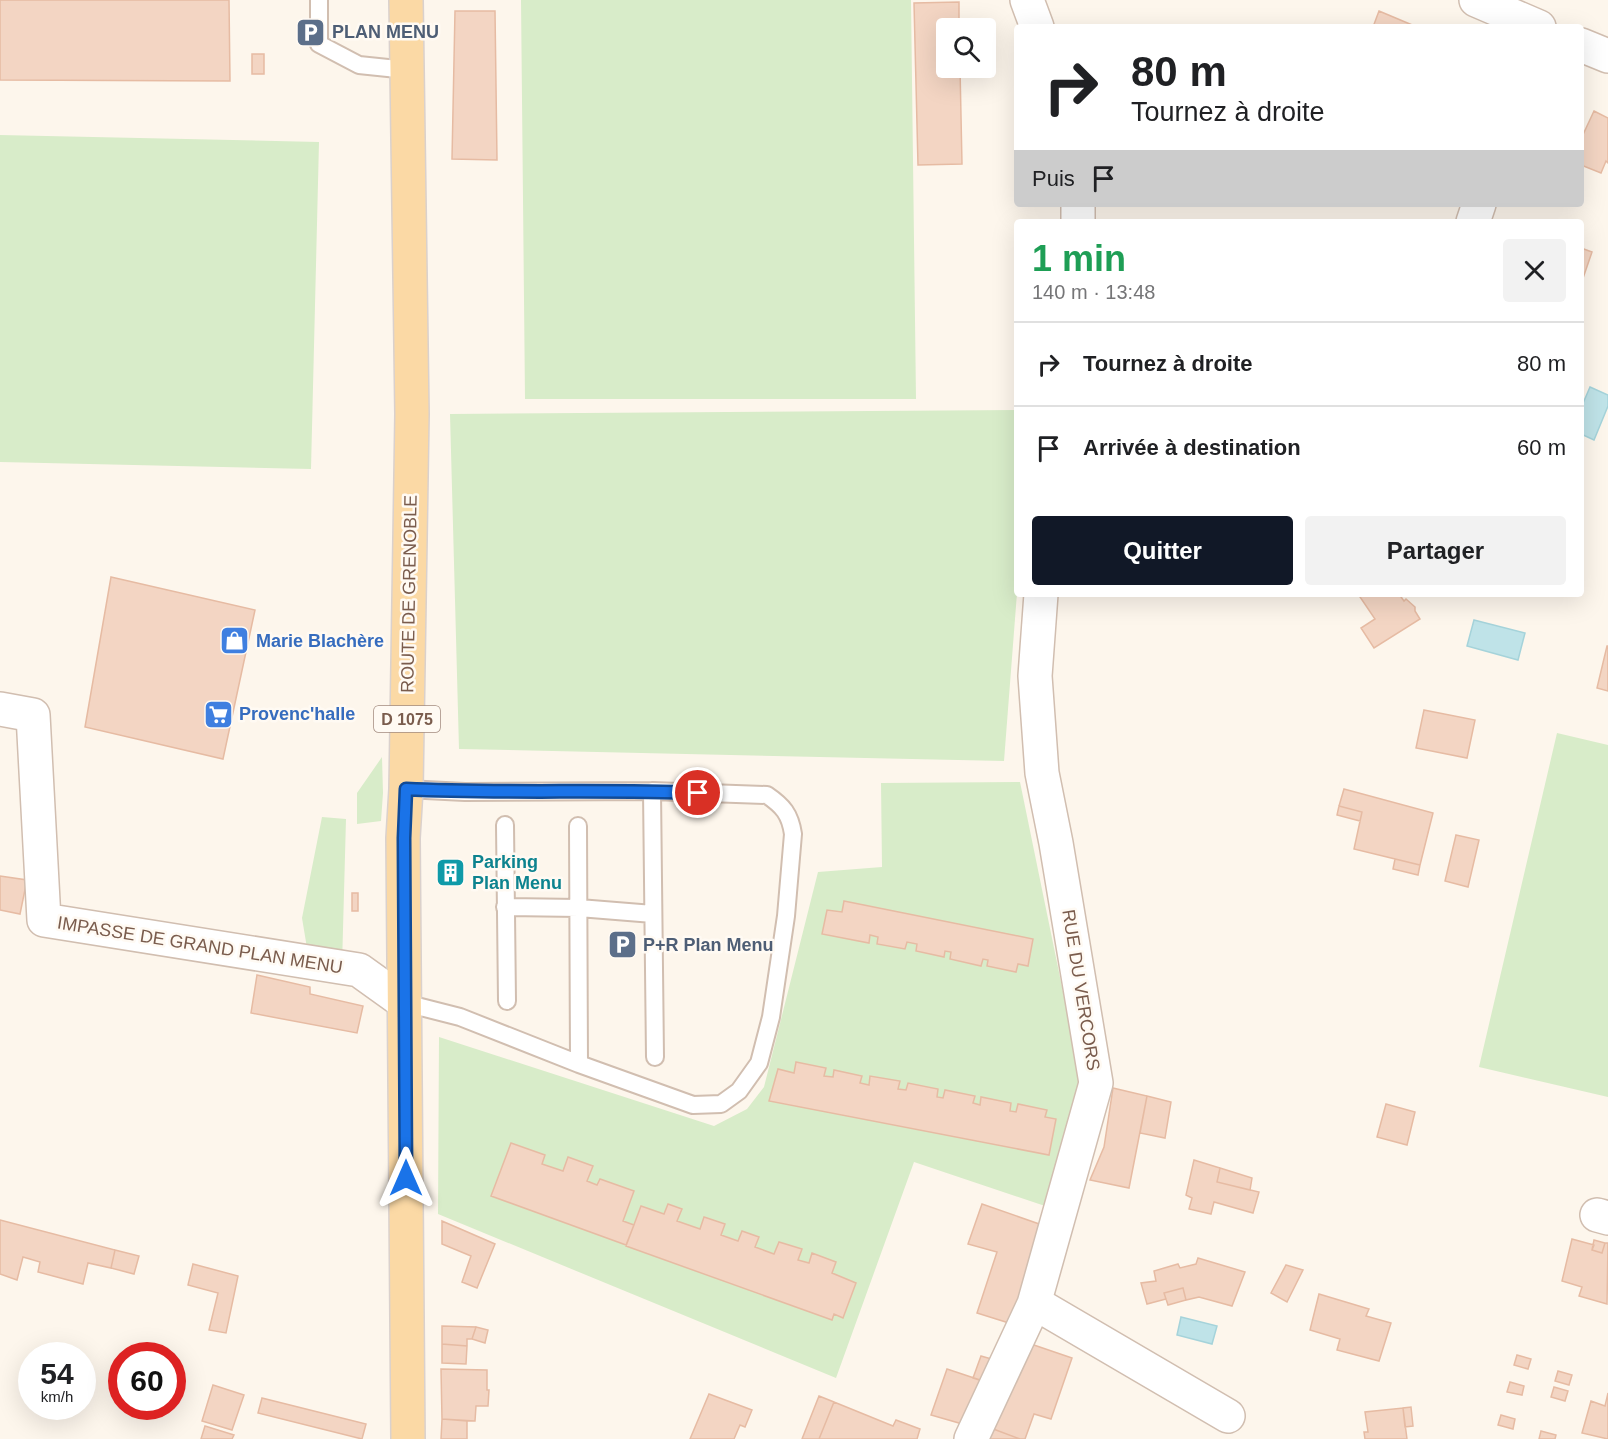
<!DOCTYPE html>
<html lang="fr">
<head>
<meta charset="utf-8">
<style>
	:root { --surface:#fff; --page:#f2f2f2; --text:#202124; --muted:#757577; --line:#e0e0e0; --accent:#111827 }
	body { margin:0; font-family:Arial,sans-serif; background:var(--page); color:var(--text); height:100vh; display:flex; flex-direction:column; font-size:22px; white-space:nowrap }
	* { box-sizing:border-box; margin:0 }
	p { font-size:20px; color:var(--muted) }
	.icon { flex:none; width:33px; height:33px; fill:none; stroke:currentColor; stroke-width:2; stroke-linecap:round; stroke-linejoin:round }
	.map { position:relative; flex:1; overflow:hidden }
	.panel { position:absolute; left:1014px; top:219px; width:570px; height:378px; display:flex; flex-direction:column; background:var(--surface); border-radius:6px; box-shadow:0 6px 24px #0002 }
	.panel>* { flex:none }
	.guide { position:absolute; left:1014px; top:24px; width:570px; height:183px; border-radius:6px; box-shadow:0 6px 24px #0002; background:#fff; color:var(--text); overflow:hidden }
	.controls { position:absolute; left:936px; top:18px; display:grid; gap:12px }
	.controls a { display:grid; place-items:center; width:60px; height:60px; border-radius:6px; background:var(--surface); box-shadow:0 6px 24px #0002; font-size:30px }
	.speed { position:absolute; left:18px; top:1342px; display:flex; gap:12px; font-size:30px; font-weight:700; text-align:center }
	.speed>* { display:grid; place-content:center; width:78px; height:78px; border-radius:50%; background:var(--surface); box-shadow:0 6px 24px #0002; line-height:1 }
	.speed small { font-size:15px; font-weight:400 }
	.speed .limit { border:9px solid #d22; background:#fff; color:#111 }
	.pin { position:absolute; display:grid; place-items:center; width:51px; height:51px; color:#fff; margin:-26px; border:3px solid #fff; border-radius:50%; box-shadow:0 2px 6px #0007 }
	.me { position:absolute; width:66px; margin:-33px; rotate:0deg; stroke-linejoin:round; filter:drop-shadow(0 0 4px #0008) }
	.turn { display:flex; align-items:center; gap:21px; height:126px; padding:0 18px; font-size:27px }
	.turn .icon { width:78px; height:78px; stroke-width:2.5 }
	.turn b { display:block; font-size:42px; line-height:51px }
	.then { display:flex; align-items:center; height:57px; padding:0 18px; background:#0003; gap:12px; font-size:22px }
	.round { display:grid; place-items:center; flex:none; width:63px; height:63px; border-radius:6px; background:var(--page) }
	.summary { display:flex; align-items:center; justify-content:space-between; height:102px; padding:0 18px }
	h1 { font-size:36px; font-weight:700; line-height:45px; color:#1e9e55 }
	.cta { display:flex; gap:12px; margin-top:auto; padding:12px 18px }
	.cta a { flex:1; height:69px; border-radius:6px; background:var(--accent); color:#fff; font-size:24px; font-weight:700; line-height:69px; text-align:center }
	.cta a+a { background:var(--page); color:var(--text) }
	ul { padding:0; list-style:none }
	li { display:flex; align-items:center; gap:18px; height:84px; padding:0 18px; border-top:2px solid var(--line) }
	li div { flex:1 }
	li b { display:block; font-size:22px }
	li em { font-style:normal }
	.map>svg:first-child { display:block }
	.grass { fill:#d8ecc9 }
	.water { fill:#bfe3e8; stroke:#a5d3da; stroke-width:1.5 }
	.building { fill:#f3d5c3; stroke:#e6bba3; stroke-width:1.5 }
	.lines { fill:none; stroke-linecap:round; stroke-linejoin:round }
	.service-casing { stroke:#d1beb0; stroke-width:20 }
	.minor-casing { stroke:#d1beb0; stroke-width:36 }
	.primary-casing { stroke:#dad1cd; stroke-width:36 }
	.service { stroke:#fff; stroke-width:16 }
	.minor { stroke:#fff; stroke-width:33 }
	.primary { stroke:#fbd9a5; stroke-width:33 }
	.route-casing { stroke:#114b97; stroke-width:15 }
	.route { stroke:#1a73e8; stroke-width:10 }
	.labels { text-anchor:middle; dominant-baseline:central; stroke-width:5; stroke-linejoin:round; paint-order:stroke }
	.shield { fill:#fffaf3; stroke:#a28b7f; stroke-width:1.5 }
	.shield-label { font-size:16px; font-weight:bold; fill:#7a5c4d }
	.service-label { font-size:18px; font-weight:bold; fill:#4e5e75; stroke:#fffaf3; text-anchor:start }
	.street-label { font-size:18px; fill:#7a5c4d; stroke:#fffaf3 }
	.shop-label { font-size:18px; font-weight:bold; fill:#366cbe; stroke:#fffaf3; text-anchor:start }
	.culture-label { font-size:18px; font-weight:bold; fill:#0d838f; stroke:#fffaf3; text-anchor:start }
</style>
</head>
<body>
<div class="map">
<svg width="1608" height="1439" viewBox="0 0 1608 1439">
	<rect width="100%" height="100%" fill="#fdf6ec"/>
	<path class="grass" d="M521 0H911L916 399H525Z
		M0 135 319 142 311 469 0 462Z
		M1017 410V593L1004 761 459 749 450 414Z
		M1557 733 1608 745V1097L1479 1067Z
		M382 757 383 793 381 821 357 824V793Z
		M1020 782 1078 1065V1101L1048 1207 914 1162 836 1378 438 1214 439 1037 714 1126 747 1109 764 1087 818 872 882 867 881 783Z
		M322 817 346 819 342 966 309 960 302 918Z"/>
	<path class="water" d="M1590 387 1608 395V406L1594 440 1581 434V408Z
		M1474 620 1525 633 1518 660 1467 646Z
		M1181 1317 1217 1326 1212 1344 1177 1335Z"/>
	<path class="building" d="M0 0H229L230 81 0 80Z
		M959 2V28H946V68H960L962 164 918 165 914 3Z
		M455 11H495L497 160 452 159Z
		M1379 11 1417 27H1373Z
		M252 54H264V74H252Z
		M1594 111 1608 118V163L1606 161 1601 173 1581 165V139Z
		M1581 248 1592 252 1581 284Z
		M111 577 255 610 223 759 85 727Z
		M1358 594H1399L1404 601 1406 599 1415 607V611L1420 619 1374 648 1361 628 1375 619Z
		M1607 646H1608V691L1597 688Z
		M1424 710 1475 720 1467 758 1416 748Z
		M1344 789 1433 813 1420 865 1354 849 1362 812 1339 806Z
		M1339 806 1362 812 1360 821 1337 815Z
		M1456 835 1479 840 1468 887 1445 881Z
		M1395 859 1420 865 1418 875 1393 869Z
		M447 863H454V882L447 881Z
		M0 876 27 880 20 914 0 910Z
		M352 893H358V911H352Z
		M844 901 1033 939 1028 966 1018 964 1016 972 987 966 988 960 983 959 981 966 950 959 951 952 945 951 944 957 916 951 917 944 907 942 905 949 877 944 878 937 870 935 869 943 822 934 827 910 842 912Z
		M257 975 310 987V994L363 1006 357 1033 251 1013Z
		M796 1062 826 1068 824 1076 833 1077 834 1070 862 1076 860 1083 869 1085 870 1076 900 1081 898 1089 906 1090 908 1083 938 1089 937 1097 943 1098 945 1090 975 1096 973 1103 980 1105 981 1097 1011 1103 1010 1111 1016 1112 1018 1104 1047 1110 1045 1117 1056 1119 1049 1155 769 1101 778 1069 794 1073Z
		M1113 1088 1147 1096 1129 1188 1090 1180 1104 1147Z
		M1147 1096 1171 1102 1165 1138 1140 1133Z
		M1386 1104 1415 1112 1407 1145 1377 1137Z
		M511 1143 545 1155 542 1164 563 1171 568 1157 593 1166 587 1181 597 1185 600 1179 634 1191 623 1221 634 1225 626 1245 491 1196Z
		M1194 1160 1220 1168 1217 1182 1259 1192 1253 1213 1214 1202 1211 1214 1189 1209 1192 1198 1186 1195Z
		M1220 1168 1252 1178 1250 1190 1217 1182Z
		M668 1204 682 1209 677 1221 700 1229 704 1217 725 1224 721 1235 738 1241 742 1231 759 1237 755 1247 774 1254 779 1242 802 1249 798 1260 809 1263 812 1253 836 1262 832 1273 856 1283 843 1318 834 1314 832 1320 626 1246 641 1206 664 1214Z
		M982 1204 1045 1226 1009 1323 977 1313 997 1252 968 1244Z
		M0 1220 115 1250 111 1268 88 1263 83 1284 38 1272 40 1262 23 1257 17 1280 0 1274Z
		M442 1221 495 1244 477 1288 462 1282 471 1256 442 1244Z
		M1572 1239 1594 1245 1592 1250 1602 1253 1605 1243H1608L1607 1304 1579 1296 1582 1287 1562 1281Z
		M1594 1240 1605 1243 1602 1253 1592 1250Z
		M115 1250 139 1256 134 1274 111 1268Z
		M1198 1258 1245 1272 1232 1306 1199 1297 1186 1300 1183 1288 1164 1293 1166 1299 1147 1304 1141 1283 1156 1281 1154 1271 1178 1264 1180 1268 1196 1264Z
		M193 1264 238 1276 226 1333 209 1330 218 1293 188 1285Z
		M1286 1265 1303 1270 1287 1302 1271 1293Z
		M1183 1288 1186 1300 1168 1305 1164 1293Z
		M1319 1294 1369 1309 1366 1316 1391 1323 1379 1361 1337 1350 1340 1339 1310 1330Z
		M442 1326 476 1327 472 1339H467V1346L442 1344Z
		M476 1327 488 1330 485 1343 472 1339Z
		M1028 1343 1072 1358 1051 1419 1034 1414 1025 1439H1020L988 1427Z
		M442 1344 467 1346 466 1364 442 1363Z
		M1517 1355 1531 1359 1528 1369 1514 1365Z
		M981 1356 995 1360 986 1382 973 1378Z
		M441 1369 487 1370V1390H489L488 1406H476L475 1421 442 1419Z
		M947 1369 986 1382 966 1425 931 1415Z
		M1558 1371 1572 1375 1569 1385 1555 1381Z
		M1510 1382 1524 1386 1522 1395 1507 1392Z
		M213 1385 244 1395 232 1430 202 1421Z
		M1554 1387 1568 1391 1565 1401 1551 1397Z
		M1608 1393V1439L1582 1433 1591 1401 1605 1406Z
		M709 1394 752 1410 745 1427 740 1425 734 1439H690Z
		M819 1396 834 1402 819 1439H802Z
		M262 1398 366 1424 362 1439 258 1413Z
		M834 1402 893 1426 896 1420 920 1429 917 1439H819Z
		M1411 1407 1413 1426 1405 1427 1403 1408Z
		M1403 1408 1407 1439H1365L1364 1432H1368L1365 1412Z
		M1501 1415 1515 1419 1513 1429 1498 1425Z
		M442 1419 467 1421V1439H441Z
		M205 1426 234 1435 232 1439H201Z
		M988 1427 1020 1439H983Z
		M1541 1431 1556 1435 1555 1439H1539Z"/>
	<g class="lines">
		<defs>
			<path id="service" d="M319 0V44L359 65 407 70
				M652 791 655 1057
				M505 825 507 1001
				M578 826 579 1064
				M505 907 579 908 653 914
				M405 1003 460 1017 579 1064 693 1105 721 1104 739 1091 759 1063 771 1017 786 916 793 834C790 814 783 806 767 795L652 791 465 792 406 789"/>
			<path id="minor" d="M1027 0 1037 27
				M1476 0 1539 27
				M1581 45 1608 56
				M1078 204V222
				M1473 222 1479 204
				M0 709 33 715 44 920 359 970 405 1003
				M1597 1215 1608 1218
				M1034 1304 1040 1306 1228 1416
				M971 1439 1034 1304 1096 1083 1056 843 1042 773 1035 676 1041 594"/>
			<path id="primary" d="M406 0 412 414 406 789 403 838 408 1439"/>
		</defs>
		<use href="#service" class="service-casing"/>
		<use href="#minor" class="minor-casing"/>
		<use href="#primary" class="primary-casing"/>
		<use href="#service" class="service"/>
		<use href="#minor" class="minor"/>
		<use href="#primary" class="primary"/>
	</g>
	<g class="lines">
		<defs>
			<path id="route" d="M406 1178 404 838 406 789C503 794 601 789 698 793"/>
		</defs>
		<use href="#route" class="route-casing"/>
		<use href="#route" class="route"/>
	</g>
	<defs>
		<symbol id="parking-square" viewBox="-11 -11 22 22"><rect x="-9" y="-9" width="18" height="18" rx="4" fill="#5c6f8a" stroke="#fffaf3"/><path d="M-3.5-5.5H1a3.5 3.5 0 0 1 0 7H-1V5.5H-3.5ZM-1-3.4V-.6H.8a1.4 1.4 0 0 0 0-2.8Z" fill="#fff"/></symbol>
		<symbol id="shop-square" viewBox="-11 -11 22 22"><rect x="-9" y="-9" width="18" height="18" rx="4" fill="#3f7fe0" stroke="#fffaf3"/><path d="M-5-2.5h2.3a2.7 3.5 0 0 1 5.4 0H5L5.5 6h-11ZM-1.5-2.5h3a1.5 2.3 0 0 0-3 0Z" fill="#fff"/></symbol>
		<symbol id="supermarket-square" viewBox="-11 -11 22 22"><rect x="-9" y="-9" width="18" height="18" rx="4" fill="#3f7fe0" stroke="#fffaf3"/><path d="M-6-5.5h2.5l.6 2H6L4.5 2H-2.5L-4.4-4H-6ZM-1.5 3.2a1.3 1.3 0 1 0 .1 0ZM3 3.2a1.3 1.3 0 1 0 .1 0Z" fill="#fff"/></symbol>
		<symbol id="building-square" viewBox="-11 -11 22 22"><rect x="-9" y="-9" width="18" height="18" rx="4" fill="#0f9aa8" stroke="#fffaf3"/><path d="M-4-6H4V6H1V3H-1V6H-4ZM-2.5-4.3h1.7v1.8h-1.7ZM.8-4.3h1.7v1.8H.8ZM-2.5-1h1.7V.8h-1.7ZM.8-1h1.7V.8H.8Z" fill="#fff"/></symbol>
	</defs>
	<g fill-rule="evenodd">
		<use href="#parking-square" x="294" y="16" width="33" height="33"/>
		<use href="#shop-square" x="218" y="624" width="33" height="33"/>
		<use href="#supermarket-square" x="202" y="698" width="33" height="33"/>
		<use href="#building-square" x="434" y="856" width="33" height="33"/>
		<use href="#parking-square" x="606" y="928" width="33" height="33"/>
	</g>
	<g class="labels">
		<rect class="shield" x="374" y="706" width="66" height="26" rx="4.5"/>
		<g class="shield-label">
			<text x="407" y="719">D 1075</text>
		</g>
		<g class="service-label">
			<text x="332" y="32">PLAN MENU</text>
			<text x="643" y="945">P+R Plan Menu</text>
		</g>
		<g class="street-label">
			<text transform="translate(409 594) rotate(-89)">ROUTE DE GRENOBLE</text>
			<text transform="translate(200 945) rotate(9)">IMPASSE DE GRAND PLAN MENU</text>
			<text transform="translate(1081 990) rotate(81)">RUE DU VERCORS</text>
		</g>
		<g class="shop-label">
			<text x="256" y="641">Marie Blachère</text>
			<text x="239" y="714">Provenc'halle</text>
		</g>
		<g class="culture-label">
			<text x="472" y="862">Parking<tspan x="472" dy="21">Plan Menu</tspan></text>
		</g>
	</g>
</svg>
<div class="controls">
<a><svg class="icon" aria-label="search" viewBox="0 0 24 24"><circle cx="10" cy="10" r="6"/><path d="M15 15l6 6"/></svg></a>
</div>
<div class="speed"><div>54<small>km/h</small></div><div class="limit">60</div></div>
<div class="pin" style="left:698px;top:793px;background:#d93025"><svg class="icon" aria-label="arrive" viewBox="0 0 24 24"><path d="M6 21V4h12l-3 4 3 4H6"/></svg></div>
<svg class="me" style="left:406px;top:1178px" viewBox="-20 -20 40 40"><path d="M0-17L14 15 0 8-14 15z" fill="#1a73e8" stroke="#fff" stroke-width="4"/></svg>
<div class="guide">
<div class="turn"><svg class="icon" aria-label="right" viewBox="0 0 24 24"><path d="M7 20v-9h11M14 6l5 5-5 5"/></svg><div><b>80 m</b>Tournez à droite</div></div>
<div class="then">Puis<svg class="icon" aria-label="arrive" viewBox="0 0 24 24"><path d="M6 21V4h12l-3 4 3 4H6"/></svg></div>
</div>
<section class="panel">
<div class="summary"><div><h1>1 min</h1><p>140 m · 13:48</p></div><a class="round"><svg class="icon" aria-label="close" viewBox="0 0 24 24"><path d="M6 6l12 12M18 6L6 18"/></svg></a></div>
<ul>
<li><svg class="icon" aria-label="right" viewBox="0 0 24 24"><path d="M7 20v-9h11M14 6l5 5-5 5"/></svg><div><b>Tournez à droite</b></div><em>80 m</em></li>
<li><svg class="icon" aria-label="arrive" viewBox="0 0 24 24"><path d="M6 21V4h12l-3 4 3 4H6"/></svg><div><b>Arrivée à destination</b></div><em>60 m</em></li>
</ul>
<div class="cta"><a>Quitter</a><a>Partager</a></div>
</section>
</div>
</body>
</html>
